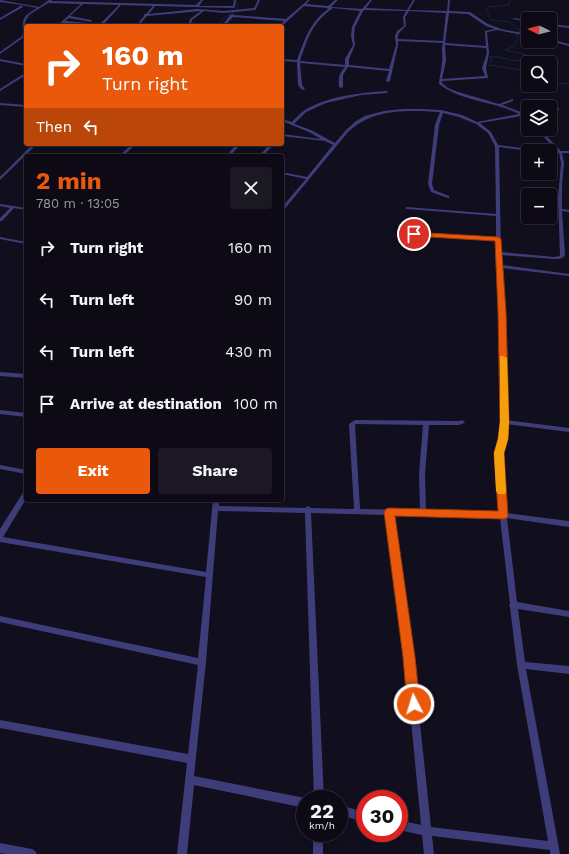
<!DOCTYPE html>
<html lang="en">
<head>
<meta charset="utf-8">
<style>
	:root { --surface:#0d0a16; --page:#1b1823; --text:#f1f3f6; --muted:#9a9aa1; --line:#2d2b35; --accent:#ea580c }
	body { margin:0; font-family:"Work Sans",sans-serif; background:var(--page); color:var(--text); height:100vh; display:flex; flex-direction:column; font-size:15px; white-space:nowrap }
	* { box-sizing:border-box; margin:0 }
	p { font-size:13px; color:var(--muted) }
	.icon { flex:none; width:22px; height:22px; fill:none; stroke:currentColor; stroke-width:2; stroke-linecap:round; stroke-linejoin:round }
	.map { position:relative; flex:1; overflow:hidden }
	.drawer { position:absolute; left:24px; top:154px; width:260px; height:348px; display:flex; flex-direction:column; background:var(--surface); border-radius:4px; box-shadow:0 2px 6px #0003,0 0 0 1px var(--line) }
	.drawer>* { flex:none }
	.hud { position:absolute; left:24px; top:24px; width:260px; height:122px; border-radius:4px; box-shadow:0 2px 6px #0003,0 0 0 1px var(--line); background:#ea580c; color:#fff; overflow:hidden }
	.needle { width:26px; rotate:276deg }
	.tools { position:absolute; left:521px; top:12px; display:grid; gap:8px }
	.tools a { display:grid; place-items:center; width:36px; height:36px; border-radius:4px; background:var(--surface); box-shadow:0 2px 6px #0003,0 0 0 1px var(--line); font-size:20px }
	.speed { position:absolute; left:296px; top:790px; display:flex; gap:8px; font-size:20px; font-weight:700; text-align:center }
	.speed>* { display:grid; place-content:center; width:52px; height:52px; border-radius:50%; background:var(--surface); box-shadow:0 2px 6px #0003,0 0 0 1px var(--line); line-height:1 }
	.speed small { font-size:10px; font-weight:400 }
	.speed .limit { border:6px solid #d22; background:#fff; color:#111 }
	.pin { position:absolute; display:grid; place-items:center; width:34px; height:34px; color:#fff; margin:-17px; border:2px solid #fff; border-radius:50%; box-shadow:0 1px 4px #0007 }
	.me { position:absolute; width:44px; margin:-22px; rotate:355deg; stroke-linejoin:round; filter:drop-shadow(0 0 3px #0008) }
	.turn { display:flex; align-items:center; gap:14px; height:84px; padding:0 12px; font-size:18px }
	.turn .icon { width:52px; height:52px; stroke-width:2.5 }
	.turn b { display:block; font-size:28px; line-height:34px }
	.then { display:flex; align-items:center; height:38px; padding:0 12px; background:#0003; gap:8px; font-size:15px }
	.round { display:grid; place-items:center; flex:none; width:42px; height:42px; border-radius:4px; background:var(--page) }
	.overview { display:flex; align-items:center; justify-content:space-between; height:68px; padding:0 12px }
	h1 { font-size:24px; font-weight:700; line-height:30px; color:var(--accent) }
	.action { display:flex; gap:8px; margin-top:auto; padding:8px 12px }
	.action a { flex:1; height:46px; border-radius:4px; background:var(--accent); color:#fff; font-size:16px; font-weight:700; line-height:46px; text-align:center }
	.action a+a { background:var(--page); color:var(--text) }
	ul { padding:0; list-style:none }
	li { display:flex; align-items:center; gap:12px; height:52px; padding:0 12px }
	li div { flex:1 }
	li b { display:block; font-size:15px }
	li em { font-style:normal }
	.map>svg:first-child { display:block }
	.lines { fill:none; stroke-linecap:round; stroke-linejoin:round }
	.stream { stroke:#122743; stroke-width:1 }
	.street { fill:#3e3d79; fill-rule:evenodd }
	.route { fill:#ea580c; stroke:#983908 }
	.slow { fill:#f59e0b }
</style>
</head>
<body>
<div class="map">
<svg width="569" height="854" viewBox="0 0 569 854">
	<rect width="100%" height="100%" fill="#110e1e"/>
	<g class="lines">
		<path class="stream" d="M512 0H510L509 5 488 7 486 10 491 20 509 22 520 30 516 35 519 37 515 45 505 50 527 55 530 58 515 61 498 57H489L492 61 489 65 528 71
			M218 26 223 18 237 11 238 4 236 3V0
			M550 80 559 84 569 83"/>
		<path class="street" d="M0 0 39 7 49 0H52L51 1 196 5 201 0H203L199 6H233L234 0H236L235 7 234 8 155 6 149 14 197 9 224 11 254 8 258 0H260L256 9 255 10 224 13 204 11 192 20 190 26H188L190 19 201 11 147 16 138 26H136L144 16V14H146L153 6 121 5 102 26 63 23 60 26H57L81 4 48 3 29 15 25 22 26 33 24 37 0 54V52L22 36C24 30 22 27 23 22 24 15 32 11 37 8L22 5 23 7 0 20V18L22 5 0 2ZM83 4 119 5 100 24 65 21 69 18 92 22 91 20 70 16Z
			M308 0H310L306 4 328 6 335 0H338L331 7 362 9 370 0H372L366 8 407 10 413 0H415L409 10 447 11 448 0H450L449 11 470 12 488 24 501 29 528 34V36L497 30 487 32 489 53 486 68 488 78 442 81V83L448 88 458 92 499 104 513 99V101L502 105 521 112 528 117V120L522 116 480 123 491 132 498 145 538 150 540 151H529L499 147 501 252 554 257 560 256 558 198 561 163 559 153H550L549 151H557L536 129H540L561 151H569V153H562L564 163 562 185V209L569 210V212L562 211 565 255C563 259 559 259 554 259L501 255 502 265 569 274V276L502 268 506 327 507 420 569 428V432L507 424 506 439 502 453 506 513 569 521V527L507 518 517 602 569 611V617L518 609 525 662 569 666V674L526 669 560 854H550V850L432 836 434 854H424L422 835 399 830V820L421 825 405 657 386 515 311 513 324 799H314L305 513 218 511 206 662 194 776 305 798 306 799H305V808L194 785 187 854H177L187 763 0 728V720L188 754 198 665 0 622V616L198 658 206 577 0 542V529L24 491H26V499L3 537 206 572 213 500H219V506L305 508 308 506 311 508 354 509 349 424 355 420 459 421 462 420 465 422 464 423 459 425H429L425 474 426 510 499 512 496 453 500 439 501 422 500 327 496 240 414 235 412 234 414 233 496 238V216L407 209 405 208 407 207 496 214 495 146 488 133 476 124 459 117 443 113 439 125 432 184 434 190 449 196V198H448L431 192 428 184 435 125 440 112C408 110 373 108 348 132L283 211H282V207L306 179 282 174V172L307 177 333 145 325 141 282 136V134L321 139 309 132 282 121V119L292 122C296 118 300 113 305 110 328 96 360 93 386 91L388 92 387 93 361 95 326 103 306 112 294 124 311 130 335 143 346 130 356 121 365 116 384 111 402 109H421L441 110 462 115 477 122 519 114C494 101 462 102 439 84 439 77 442 69 442 62 443 56 441 49 443 43L398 41V45L390 81 388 82 386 81 389 71 348 67 343 75V87L341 88 339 87C338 79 339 73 345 67L300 63 302 85 305 89 302 90 298 85 297 62 282 61V59L297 60C305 39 310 21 330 8L328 9 327 8 304 6 282 26H279L284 21 233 17 224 26H222L230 15 233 14 234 15 286 19ZM333 8 360 11 352 27 351 36 353 45 345 59V65L300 61C308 37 312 23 333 8ZM365 10 406 11 403 17 404 26 397 31 395 36 396 45 389 69 349 65V59L355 45 354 36 355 27 363 11ZM409 11 446 13 443 41 398 39C397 33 402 30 406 26L405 17ZM449 13 468 14 486 26 495 29 485 31 486 46 445 43ZM445 45 486 48 487 53 482 68 485 76 442 79 446 61ZM356 424 423 425 419 474 420 510 360 509 355 425ZM393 515 500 518 510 604 509 605 510 607 517 665 548 841 431 827 413 657Z
			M525 17H555L556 18 555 19H528V22L513 19 514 18 526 20 524 18Z
			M550 24 569 26V28L550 26Z
			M550 39 569 44V46L550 41Z
			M0 59 26 64V66L0 61Z
			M25 73H26V75L0 91V89Z
			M0 103 26 105V107L0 105Z
			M558 108H559V110L550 111V109Z
			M33 144H37L0 180V177Z
			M132 144H136L123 156H119Z
			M237 144H241L230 156H226Z
			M270 144H274L263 156H259Z
			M0 204 26 208V210L14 208 2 221H0V218L10 208 0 206Z
			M0 237 26 242V244L0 239Z
			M0 372 26 374V378L0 376Z
			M0 410 26 413V417L0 414Z
			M0 465 26 470V474L0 469Z
			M339 805 365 812V822L339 815Z
			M313 833H323V854H313Z
			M0 843 32 849 35 851 37 854H7L0 853Z"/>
	</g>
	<path class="route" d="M412 232 498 237 501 239 506 312 509 422 508 439 504 453 508 516 507 518 503 519 395 516 415 657 420 704 418 709 414 710 409 709 407 704 403 657 384 512 386 509 389 508 498 511 494 453 498 439 500 422 498 312 495 241 414 236 412 235Z"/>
	<path class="slow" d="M500 356H503L507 358 509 422 508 439 504 453 506 491 505 494H498L496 491 494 453 498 439 500 422Z"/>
</svg>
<div class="tools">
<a><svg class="needle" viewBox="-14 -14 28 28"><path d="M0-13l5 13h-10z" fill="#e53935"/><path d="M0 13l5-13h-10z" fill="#9a9aa1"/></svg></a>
<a><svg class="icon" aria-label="search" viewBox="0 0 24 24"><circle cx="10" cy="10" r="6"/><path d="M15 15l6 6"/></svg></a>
<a><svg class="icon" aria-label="layers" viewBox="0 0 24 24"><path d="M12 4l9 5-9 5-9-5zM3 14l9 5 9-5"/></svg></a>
<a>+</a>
<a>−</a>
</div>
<div class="speed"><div>22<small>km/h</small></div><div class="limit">30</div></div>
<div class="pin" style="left:414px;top:234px;background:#d93025"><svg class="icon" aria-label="arrive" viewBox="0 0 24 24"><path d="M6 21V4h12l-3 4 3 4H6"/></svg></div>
<svg class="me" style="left:414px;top:704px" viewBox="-20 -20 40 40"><circle r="17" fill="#ea580c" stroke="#fff" stroke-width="3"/><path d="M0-11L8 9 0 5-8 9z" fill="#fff"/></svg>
<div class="hud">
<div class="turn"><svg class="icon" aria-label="right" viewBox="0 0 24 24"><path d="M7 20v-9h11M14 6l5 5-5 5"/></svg><div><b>160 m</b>Turn right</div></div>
<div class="then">Then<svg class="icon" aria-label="left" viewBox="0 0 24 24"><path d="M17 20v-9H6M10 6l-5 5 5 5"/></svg></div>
</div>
<section class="drawer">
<div class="overview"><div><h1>2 min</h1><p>780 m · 13:05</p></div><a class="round"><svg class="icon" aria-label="close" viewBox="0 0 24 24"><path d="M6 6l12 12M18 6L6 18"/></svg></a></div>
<ul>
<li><svg class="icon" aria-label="right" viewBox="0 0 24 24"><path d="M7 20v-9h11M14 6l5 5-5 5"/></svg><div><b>Turn right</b></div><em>160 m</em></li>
<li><svg class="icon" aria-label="left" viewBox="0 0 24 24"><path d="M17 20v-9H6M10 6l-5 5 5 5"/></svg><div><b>Turn left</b></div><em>90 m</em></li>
<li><svg class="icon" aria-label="left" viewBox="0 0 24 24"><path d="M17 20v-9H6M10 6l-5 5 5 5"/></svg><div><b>Turn left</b></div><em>430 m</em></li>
<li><svg class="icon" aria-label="arrive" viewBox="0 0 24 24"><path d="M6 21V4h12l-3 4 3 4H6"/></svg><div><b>Arrive at destination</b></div><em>100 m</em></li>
</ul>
<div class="action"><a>Exit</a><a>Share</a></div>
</section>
</div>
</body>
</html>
